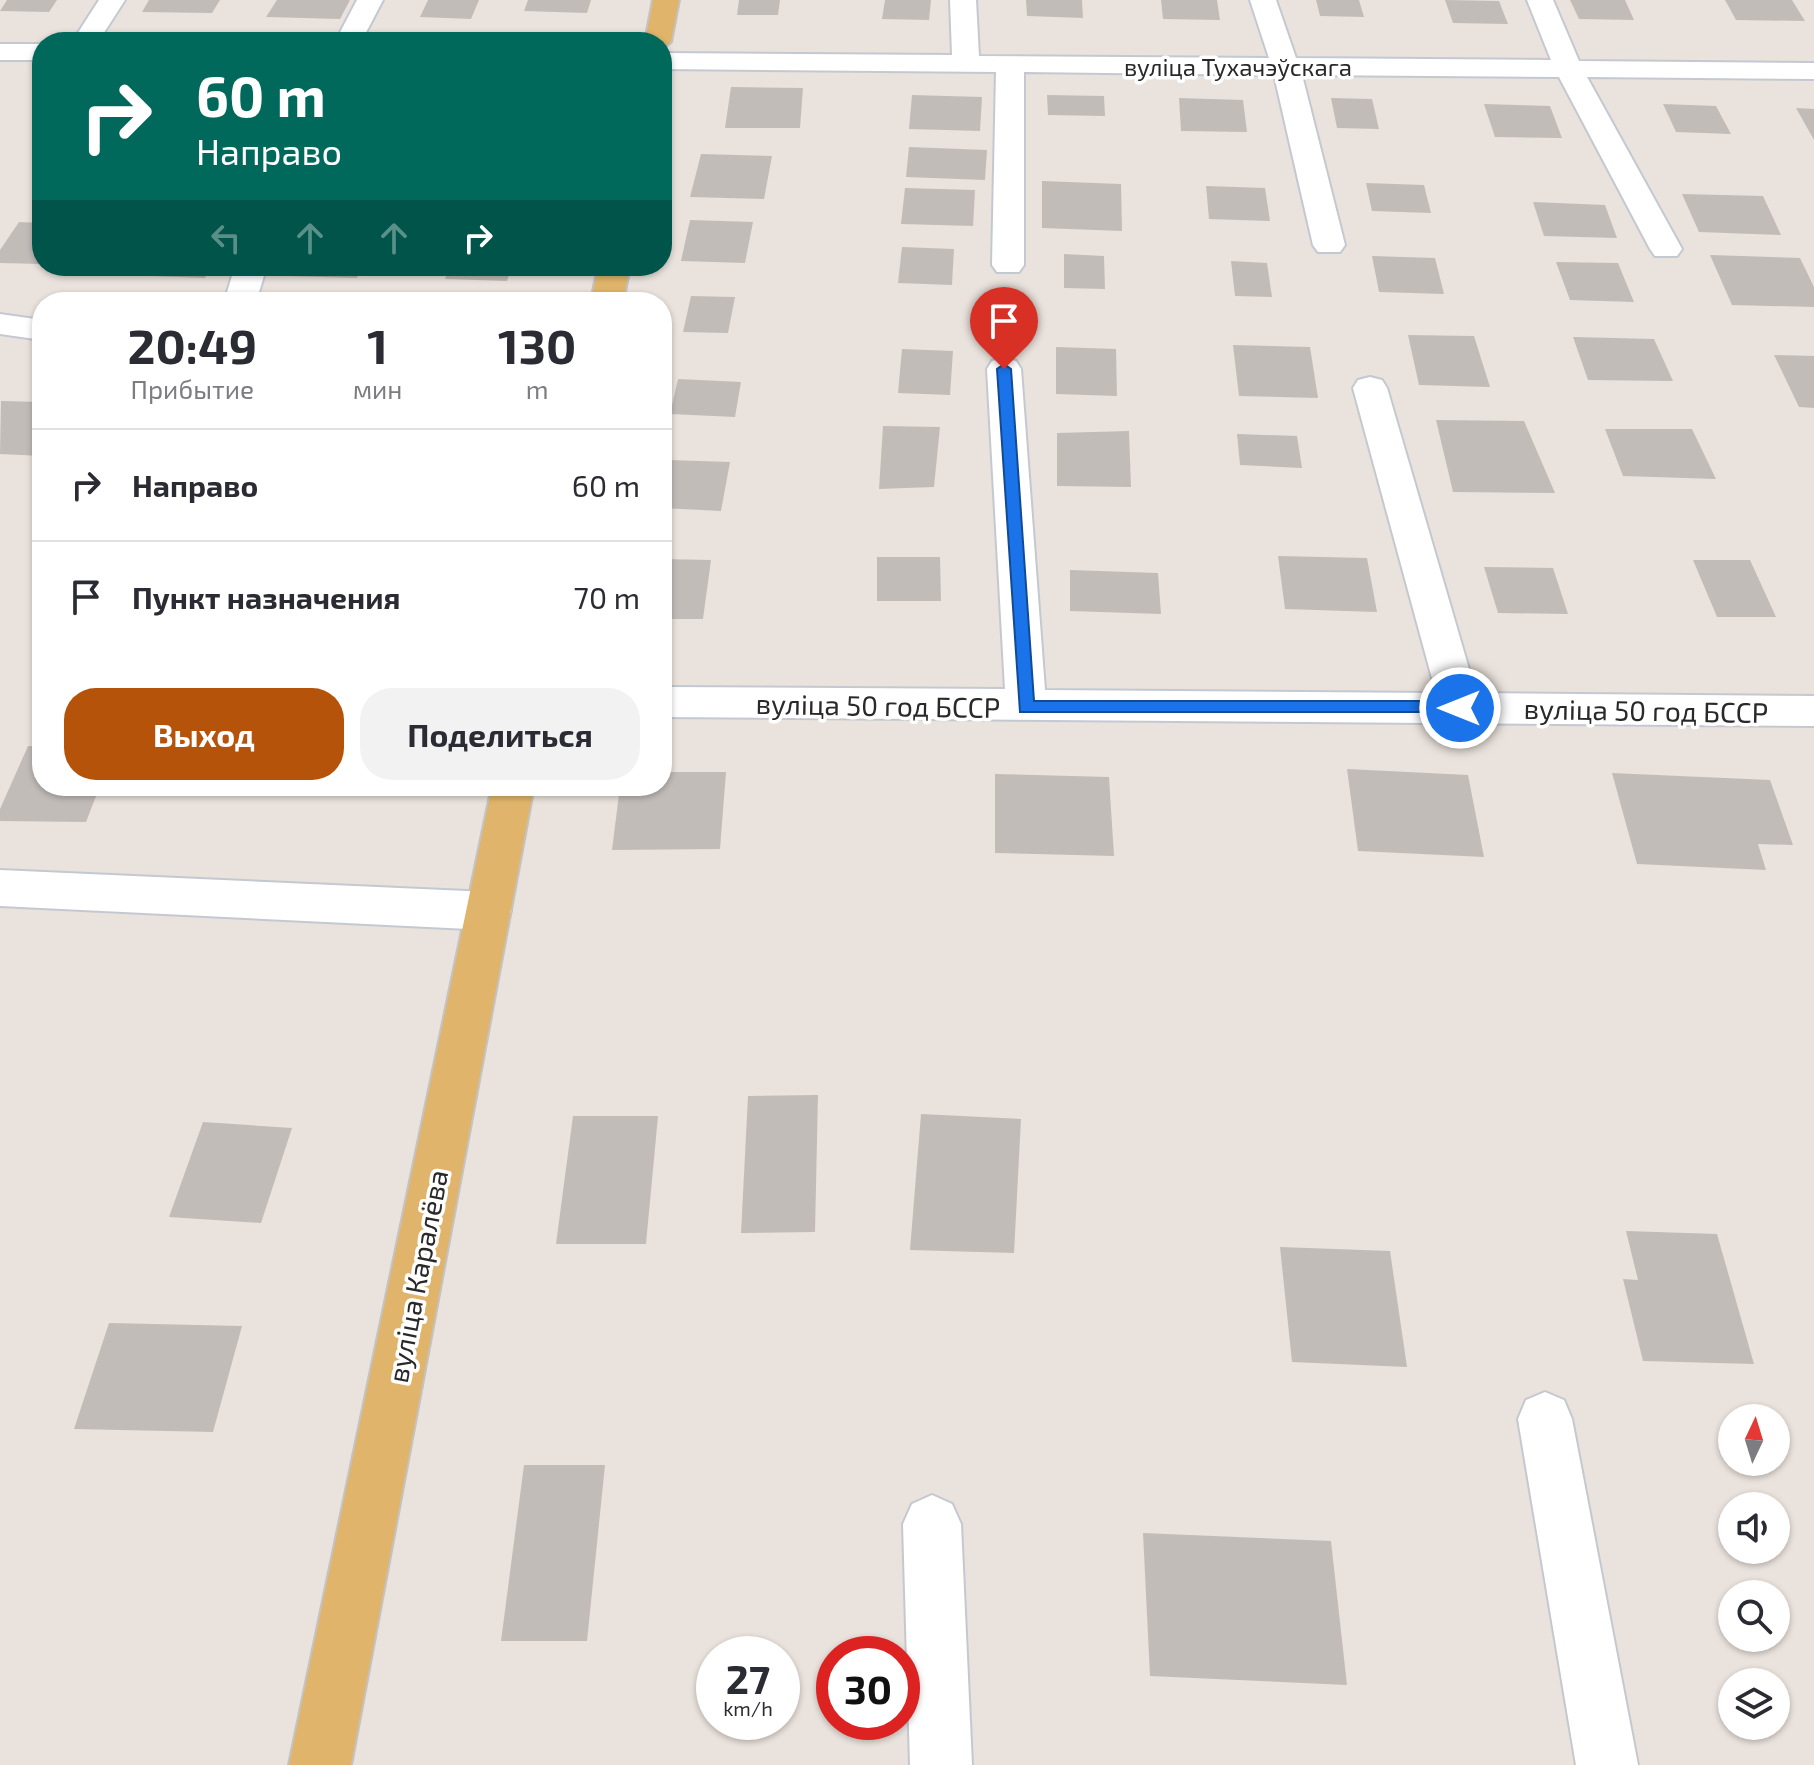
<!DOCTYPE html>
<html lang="ru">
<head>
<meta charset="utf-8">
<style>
	:root { --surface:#fff; --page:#f2f2f3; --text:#2b2b33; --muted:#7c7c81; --line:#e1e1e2; --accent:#b45309 }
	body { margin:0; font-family:"Exo 2",sans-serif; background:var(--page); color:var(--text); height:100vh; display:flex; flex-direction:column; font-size:30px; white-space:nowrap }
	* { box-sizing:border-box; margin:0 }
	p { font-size:26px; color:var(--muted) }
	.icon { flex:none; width:44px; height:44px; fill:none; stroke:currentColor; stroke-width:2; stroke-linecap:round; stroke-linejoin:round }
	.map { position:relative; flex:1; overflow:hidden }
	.drawer { position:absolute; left:32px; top:292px; width:640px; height:504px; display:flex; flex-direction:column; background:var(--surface); border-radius:32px; box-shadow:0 2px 6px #0004 }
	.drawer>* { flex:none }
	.guide { position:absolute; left:32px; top:32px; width:640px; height:244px; border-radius:32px; box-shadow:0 2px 6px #0004; background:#00695c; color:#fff; overflow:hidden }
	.needle { width:52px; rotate:4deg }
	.fabs { position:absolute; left:1718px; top:1404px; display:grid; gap:16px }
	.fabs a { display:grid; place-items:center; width:72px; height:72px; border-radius:50%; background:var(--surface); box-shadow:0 2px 6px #0004; font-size:40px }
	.speed { position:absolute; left:696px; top:1636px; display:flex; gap:16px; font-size:40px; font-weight:700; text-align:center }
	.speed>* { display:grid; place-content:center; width:104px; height:104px; border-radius:50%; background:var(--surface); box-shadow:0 2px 6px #0004; line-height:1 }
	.speed small { font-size:20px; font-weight:400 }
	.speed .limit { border:12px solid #d22; background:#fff; color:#111 }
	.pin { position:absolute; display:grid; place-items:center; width:68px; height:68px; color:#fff; margin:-82px -34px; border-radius:50% 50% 50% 0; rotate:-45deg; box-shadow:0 0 8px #0007 }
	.pin .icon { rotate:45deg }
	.me { position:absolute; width:88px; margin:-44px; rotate:270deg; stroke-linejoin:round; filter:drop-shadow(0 0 6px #0008) }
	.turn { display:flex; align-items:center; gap:28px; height:168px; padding:0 32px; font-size:36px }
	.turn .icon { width:104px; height:104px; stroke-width:2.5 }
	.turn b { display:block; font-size:56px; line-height:68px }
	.lanes { display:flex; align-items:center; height:76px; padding:0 32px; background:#0003; justify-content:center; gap:40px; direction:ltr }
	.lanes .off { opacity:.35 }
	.eta { display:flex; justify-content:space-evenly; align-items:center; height:136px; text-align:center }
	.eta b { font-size:48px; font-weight:700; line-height:56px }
	.cta { display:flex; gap:16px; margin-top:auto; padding:16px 32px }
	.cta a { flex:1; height:92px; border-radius:32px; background:var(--accent); color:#fff; font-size:32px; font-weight:700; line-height:92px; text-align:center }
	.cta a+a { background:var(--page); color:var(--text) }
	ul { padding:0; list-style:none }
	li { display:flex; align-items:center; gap:24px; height:112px; padding:0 32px; border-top:2px solid var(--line) }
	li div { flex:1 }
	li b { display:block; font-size:30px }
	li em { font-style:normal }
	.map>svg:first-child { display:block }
	.building { fill:#c2bcb9 }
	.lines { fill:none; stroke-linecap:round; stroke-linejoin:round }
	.minor-casing { stroke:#c4c9d1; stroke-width:4 }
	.major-casing { stroke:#c3c3c3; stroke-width:4 }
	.minor { fill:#fff; fill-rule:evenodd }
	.major { fill:#e0b56b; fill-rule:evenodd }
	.route { fill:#1a73e8; stroke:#114b97; stroke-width:2 }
	.labels { text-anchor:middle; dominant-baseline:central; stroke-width:7; stroke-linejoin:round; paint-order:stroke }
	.far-street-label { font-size:24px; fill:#292929; stroke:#fff }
	.street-label { font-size:28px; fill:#292929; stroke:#fff }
</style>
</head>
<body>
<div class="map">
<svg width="1814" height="1765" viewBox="0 0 1814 1765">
	<rect width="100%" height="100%" fill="#eae2dc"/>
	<path class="building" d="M7 0H57L49 12 0 11Z
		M149 0H220L212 13 142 12Z
		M277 0H350L340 19 266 17Z
		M428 0H479L471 19 420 17Z
		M528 0H591L587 13 524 11Z
		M739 0H780L778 15H737Z
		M885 0H931L929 20 882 19Z
		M1026 0H1082L1083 18 1027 16Z
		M1161 0H1217L1220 20 1163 19Z
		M1316 0H1359L1364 17 1320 16Z
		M1445 0 1499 1 1508 24 1453 23Z
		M1570 0H1625L1634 20 1579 19Z
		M1725 0H1792L1805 21 1736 20Z
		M731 87 803 88 800 128H725Z
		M912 95 982 97 980 131 909 129Z
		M1047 95 1104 96 1105 116 1048 115Z
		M1179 98 1243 100 1247 132 1181 131Z
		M1331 98 1372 99 1379 129 1337 128Z
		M1484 104 1550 106 1562 138 1495 137Z
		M1663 104 1716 106 1731 134 1676 132Z
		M1796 108 1814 109V140Z
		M909 147 987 150 985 180 906 177Z
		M701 154 772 156 764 199 690 197Z
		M1042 181 1121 184 1122 231 1042 228Z
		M1366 183 1424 185 1431 213 1372 211Z
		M1206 186 1265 188 1270 221 1209 219Z
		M905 188 975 190 973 226 901 224Z
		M1682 194 1763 196 1781 235 1699 232Z
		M1533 202 1605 205 1617 238 1544 236Z
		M690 220 753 222 745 263 681 261Z
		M19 222 42 223V260L39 264 0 263V250Z
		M902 247 954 249 952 285 898 283Z
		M1064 254 1104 256 1105 289 1064 288Z
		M1710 255 1800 258 1814 287V307L1732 305Z
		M1372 256 1435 258 1444 294 1379 292Z
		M1231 261 1267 263 1272 297 1235 296Z
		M1556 262 1618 263 1634 302 1570 300Z
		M156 266H211L205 278 150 276Z
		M290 266H362L357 278 285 276Z
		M450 266H512L507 281 445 279Z
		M691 296 735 297 728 333 683 332Z
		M1408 335 1474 336 1490 387 1419 385Z
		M1573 337 1654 339 1673 381 1588 380Z
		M1233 345 1310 347 1318 398 1239 396Z
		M1056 347 1116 349 1117 396 1056 394Z
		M902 349 953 351 950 395 898 393Z
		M1774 355 1814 356V408L1799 407Z
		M678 379 741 382 735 417 670 414Z
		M1 401 42 402V456L0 454Z
		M1436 420 1524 421 1555 493 1453 492Z
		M883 426 940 427 934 487 879 489Z
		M1605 429H1692L1716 479 1623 476Z
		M1129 431 1131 487 1057 486V433Z
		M1237 434 1297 436 1302 468 1240 465Z
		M669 460 730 462 721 511 662 508Z
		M1278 556 1367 558 1377 612 1285 609Z
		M877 557H940L941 601H877Z
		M662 559 711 560 703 619H662Z
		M1693 560H1750L1776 617H1717Z
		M1484 567 1553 568 1568 614 1498 613Z
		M1070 570 1158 573 1161 614 1070 611Z
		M28 746H42V786H100L86 822 0 821V809Z
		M1347 769 1468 775 1484 857 1358 851Z
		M662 772H726L720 849 612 850 620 786H662Z
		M1612 773 1770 780 1793 845 1758 844 1766 870 1637 864Z
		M995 774 1109 777 1114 856 995 853Z
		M818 1095 815 1232 741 1233 748 1096Z
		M921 1114 1021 1119 1014 1253 910 1250Z
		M573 1116H658L646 1244H556Z
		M203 1122 292 1128 261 1223 169 1217Z
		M1626 1231 1717 1234 1754 1364 1643 1361 1623 1279 1638 1280Z
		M1280 1247 1390 1251 1407 1367 1292 1362Z
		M109 1323 242 1326 213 1432 74 1429Z
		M524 1465H605L587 1641H501Z
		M1143 1533 1331 1541 1347 1685 1150 1676Z"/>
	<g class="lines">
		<defs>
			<path id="minor" d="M99 0H125L98 42H72Z
				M357 0H383L361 42H335Z
				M950 0H976L979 56 1269 58 1250 0H1276L1296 58 1551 60 1527 0H1553L1579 61 1814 63V79L1587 77 1682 249 1677 256H1655L1650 249 1559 77 1302 75 1345 245 1340 252H1318L1313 245 1274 75 1024 72V265L1019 272H997L992 265 996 72 662 69V53L952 55Z
				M0 44H42V60H0Z
				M235 266H267L256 302H224Z
				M0 314 42 320V340L0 334Z
				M1004 358 1016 361 1021 369 1045 690 1436 693 1353 388 1358 380 1370 377 1382 380 1387 388 1476 693 1814 696V726L662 717V687L1005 689 987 369 992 361Z
				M0 870 489 892 505 898 511 911 505 924 489 930 0 906Z
				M1545 1392 1564 1400 1572 1419 1638 1765H1576L1518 1419 1526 1400Z
				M932 1495 952 1504 961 1524 972 1765H910L903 1524 912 1504Z"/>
			<path id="major" d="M653 0H679L671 42 662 49V42H645Z
				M598 266H630L623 302H591Z
				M492 786H534L351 1765H289Z"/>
		</defs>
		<use href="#minor" class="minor-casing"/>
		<use href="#major" class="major-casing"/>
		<use href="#minor" class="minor"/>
		<use href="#major" class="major"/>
	</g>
	<path class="route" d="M1004 364 1011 369 1034 701H1460L1468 708 1466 712H1020L997 369Z"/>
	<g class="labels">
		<g class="far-street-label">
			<text x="1238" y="66">вуліца Тухачэўскага</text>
		</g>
		<g class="street-label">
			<text transform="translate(878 705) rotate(1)">вуліца 50 год БССР</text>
			<text transform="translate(1646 710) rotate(1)">вуліца 50 год БССР</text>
			<text transform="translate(417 1276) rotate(-79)">вуліца Каралёва</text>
		</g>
	</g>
</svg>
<div class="fabs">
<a><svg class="needle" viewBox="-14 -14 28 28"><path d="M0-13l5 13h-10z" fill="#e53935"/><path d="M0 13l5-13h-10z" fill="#7c7c81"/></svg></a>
<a><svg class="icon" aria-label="sound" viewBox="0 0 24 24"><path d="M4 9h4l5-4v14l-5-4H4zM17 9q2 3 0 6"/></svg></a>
<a><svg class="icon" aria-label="search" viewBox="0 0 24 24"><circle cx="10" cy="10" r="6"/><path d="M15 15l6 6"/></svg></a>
<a><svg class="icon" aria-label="layers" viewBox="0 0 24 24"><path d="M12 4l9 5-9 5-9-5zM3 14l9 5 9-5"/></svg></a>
</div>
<div class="speed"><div>27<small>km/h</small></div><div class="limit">30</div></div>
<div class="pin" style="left:1004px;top:369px;background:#d93025"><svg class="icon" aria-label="arrive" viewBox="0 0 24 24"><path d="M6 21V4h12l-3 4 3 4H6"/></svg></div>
<svg class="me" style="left:1460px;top:708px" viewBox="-20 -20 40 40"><circle r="17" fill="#1a73e8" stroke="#fff" stroke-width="3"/><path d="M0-11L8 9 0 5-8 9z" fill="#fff"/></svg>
<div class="guide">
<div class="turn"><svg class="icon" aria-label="right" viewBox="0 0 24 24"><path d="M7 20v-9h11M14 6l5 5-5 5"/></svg><div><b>60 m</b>Направо</div></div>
<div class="lanes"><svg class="icon off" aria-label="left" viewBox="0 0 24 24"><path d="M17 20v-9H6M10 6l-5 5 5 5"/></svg><svg class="icon off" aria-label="ahead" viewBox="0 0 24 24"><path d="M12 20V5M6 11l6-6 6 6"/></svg><svg class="icon off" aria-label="ahead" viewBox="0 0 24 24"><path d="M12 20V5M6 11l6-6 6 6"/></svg><svg class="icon" aria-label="right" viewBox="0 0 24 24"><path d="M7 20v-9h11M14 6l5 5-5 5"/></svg></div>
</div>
<section class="drawer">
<div class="eta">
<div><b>20:49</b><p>Прибытие</p></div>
<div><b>1</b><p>мин</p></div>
<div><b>130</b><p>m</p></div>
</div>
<ul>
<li><svg class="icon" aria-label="right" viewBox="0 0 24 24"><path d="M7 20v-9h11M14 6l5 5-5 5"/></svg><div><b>Направо</b></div><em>60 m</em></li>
<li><svg class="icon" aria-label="arrive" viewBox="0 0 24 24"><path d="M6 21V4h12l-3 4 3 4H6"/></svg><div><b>Пункт назначения</b></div><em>70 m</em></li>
</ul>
<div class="cta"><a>Выход</a><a>Поделиться</a></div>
</section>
</div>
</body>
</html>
